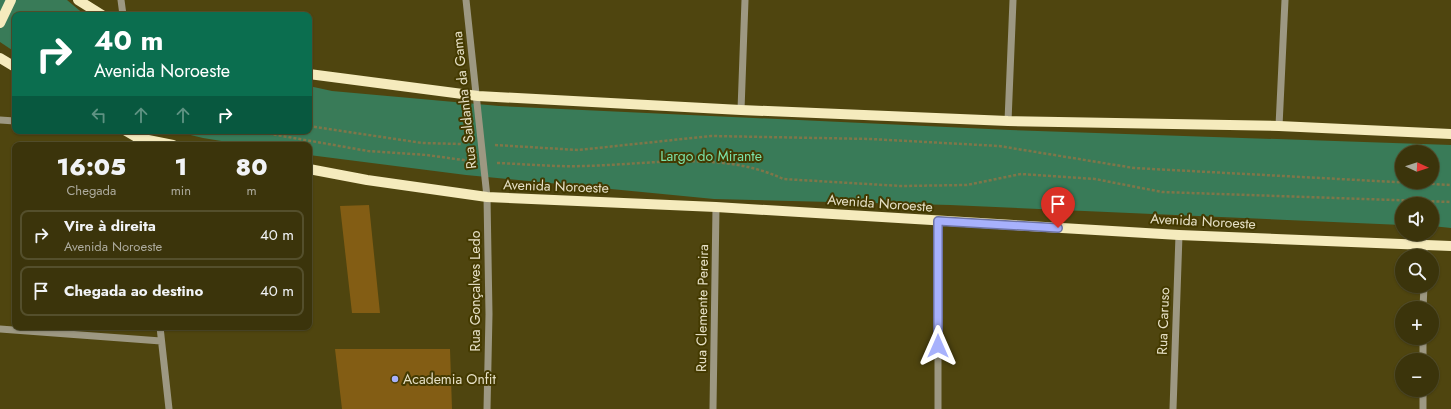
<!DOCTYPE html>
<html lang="pt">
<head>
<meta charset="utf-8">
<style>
	:root { --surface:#3b340b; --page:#423c14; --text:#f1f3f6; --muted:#acaa9d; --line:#544f2c }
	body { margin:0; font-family:Jost,sans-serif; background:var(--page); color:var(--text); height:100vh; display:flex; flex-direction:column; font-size:15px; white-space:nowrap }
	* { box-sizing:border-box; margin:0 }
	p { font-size:13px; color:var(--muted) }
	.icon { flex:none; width:22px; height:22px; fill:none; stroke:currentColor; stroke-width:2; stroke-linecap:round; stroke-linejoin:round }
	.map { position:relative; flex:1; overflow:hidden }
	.details { position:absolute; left:12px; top:142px; width:300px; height:188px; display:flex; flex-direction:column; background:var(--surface); border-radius:8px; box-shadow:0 1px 3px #0004,0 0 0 1px var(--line) }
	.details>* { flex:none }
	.top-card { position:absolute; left:12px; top:12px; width:300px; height:122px; border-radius:8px; box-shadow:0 1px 3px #0004,0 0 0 1px var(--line); background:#0b6e4f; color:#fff; overflow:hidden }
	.needle { width:26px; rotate:93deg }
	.fabs { position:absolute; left:1395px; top:145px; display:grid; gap:8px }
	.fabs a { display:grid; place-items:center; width:44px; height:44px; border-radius:50%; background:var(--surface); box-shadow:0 1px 3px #0004,0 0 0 1px var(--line); font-size:20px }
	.pin { position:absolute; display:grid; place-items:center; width:34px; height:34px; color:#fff; margin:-41px -17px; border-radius:50% 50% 50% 0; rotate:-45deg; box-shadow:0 0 4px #0007 }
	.pin .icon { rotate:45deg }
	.me { position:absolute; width:44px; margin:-22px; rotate:0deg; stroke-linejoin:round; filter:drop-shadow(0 0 3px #0008) }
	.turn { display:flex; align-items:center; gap:14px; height:84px; padding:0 16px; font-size:18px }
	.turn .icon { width:52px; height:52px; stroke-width:2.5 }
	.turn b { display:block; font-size:28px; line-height:34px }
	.lanes { display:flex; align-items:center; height:38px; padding:0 16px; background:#0003; justify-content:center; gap:20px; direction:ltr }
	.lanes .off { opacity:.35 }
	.eta { display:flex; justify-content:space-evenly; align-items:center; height:68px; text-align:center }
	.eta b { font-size:24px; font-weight:800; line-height:28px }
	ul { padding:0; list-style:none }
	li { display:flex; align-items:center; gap:12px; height:50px; margin:0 8px 6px; padding:0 8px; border:2px solid var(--line); border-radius:8px }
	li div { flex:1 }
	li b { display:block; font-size:15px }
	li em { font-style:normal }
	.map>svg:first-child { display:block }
	.green { fill:#397b58; fill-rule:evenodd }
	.building { fill:#835d14 }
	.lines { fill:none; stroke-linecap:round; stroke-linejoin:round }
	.path { stroke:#7f7649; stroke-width:2.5; stroke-dasharray:3 2; stroke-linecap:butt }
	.minor { stroke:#9d9882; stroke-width:7 }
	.major { stroke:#f5ebbd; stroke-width:10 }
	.route-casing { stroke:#6d73a4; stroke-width:10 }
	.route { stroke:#a7b1fc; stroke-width:7 }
	.poi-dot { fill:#a7b1fc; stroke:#443a01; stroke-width:1.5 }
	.labels { text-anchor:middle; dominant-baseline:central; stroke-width:4; stroke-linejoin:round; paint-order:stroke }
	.street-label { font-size:14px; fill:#e6e0c6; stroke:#443a01 }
	.park-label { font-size:14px; fill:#7ce4ab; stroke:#443a01 }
	.poi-label { font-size:14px; fill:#e6e0c6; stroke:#443a01; text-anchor:start }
</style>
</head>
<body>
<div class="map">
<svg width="1451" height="409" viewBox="0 0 1451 409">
	<rect width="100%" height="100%" fill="#4f450f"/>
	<path class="green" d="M0 0H67L85 15H15V52L0 42Z
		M309 86 332 91 499 106 1010 130 1451 145V228L1432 226V204H1402V225L950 205 714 199 466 175 309 155V145H246L203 138 174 131H309ZM1402 152H1432V182H1402Z"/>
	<path class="building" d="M369 205 380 313H352L340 206Z
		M335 349H450L452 409H342Z"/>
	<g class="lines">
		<path class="path" d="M309 126 422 143 462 144
			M254 131 368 151 427 155 470 161
			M495 145 578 150 711 136 871 139 999 146 1134 168 1451 185
			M497 163C526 164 554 167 582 166 647 165 723 150 783 179L901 186 967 185 1021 174 1095 179 1162 192 1451 202"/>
		<path class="minor" d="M121 0 123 15
			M466 0 487 197 489 314 487 409
			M741 110 745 0
			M0 120 15 121
			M1008 121 1013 0
			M1279 126 1285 0
			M137 131 139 145
			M1424 256V245
			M1423 308 1424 286
			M160 327 169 409
			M0 329 161 341
			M1423 360V338
			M713 409 716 207
			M938 409V221
			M1173 409 1179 235
			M1423 409V390"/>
		<path class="major" d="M78 0 102 15
			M0 23 11 0
			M0 58 15 67
			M309 74 478 96 741 110 1008 121 1279 126 1451 134
			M126 131 138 138 173 145
			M309 169 367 180 487 197 716 207 1179 235 1451 246"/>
	</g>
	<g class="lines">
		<defs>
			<path id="route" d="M938 346V221L1058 228"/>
		</defs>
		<use href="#route" class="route-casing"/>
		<use href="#route" class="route"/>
	</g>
	<circle class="poi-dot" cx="395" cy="379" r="4"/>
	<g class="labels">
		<g class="street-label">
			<text transform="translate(464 100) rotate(-96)">Rua Saldanha da Gama</text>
			<text transform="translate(556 186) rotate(2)">Avenida Noroeste</text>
			<text transform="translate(880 203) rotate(4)">Avenida Noroeste</text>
			<text transform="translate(1203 221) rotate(3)">Avenida Noroeste</text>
			<text transform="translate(475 291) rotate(-90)">Rua Gonçalves Ledo</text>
			<text transform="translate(702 308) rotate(-89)">Rua Clemente Pereira</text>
			<text transform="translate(1163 321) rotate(-88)">Rua Caruso</text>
		</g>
		<g class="park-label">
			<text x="711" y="156">Largo do Mirante</text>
		</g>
		<g class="poi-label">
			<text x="403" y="379">Academia Onfit</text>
		</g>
	</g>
</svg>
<div class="fabs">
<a><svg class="needle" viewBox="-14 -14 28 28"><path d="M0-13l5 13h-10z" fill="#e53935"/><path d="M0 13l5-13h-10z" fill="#acaa9d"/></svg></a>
<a><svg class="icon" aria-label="sound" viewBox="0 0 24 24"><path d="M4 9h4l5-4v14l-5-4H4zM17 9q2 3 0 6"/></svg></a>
<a><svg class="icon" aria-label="search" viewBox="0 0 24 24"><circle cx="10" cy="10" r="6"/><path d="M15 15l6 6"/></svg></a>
<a>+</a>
<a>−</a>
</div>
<div class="pin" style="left:1058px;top:228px;background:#d93025"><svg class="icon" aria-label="arrive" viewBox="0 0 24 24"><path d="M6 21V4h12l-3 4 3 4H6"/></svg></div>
<svg class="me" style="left:938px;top:346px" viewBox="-20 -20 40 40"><path d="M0-17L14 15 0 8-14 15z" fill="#a7b1fc" stroke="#fff" stroke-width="4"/></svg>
<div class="top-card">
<div class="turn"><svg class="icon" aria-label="right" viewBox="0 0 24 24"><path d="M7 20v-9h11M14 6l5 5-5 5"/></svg><div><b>40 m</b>Avenida Noroeste</div></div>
<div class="lanes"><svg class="icon off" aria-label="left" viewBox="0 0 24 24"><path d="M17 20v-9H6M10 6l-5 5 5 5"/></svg><svg class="icon off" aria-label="ahead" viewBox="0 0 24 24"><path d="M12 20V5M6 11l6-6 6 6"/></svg><svg class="icon off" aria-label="ahead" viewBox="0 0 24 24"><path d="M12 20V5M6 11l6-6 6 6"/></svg><svg class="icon" aria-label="right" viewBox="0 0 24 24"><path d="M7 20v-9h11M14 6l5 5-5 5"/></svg></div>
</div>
<section class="details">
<div class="eta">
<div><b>16:05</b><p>Chegada</p></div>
<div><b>1</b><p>min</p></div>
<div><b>80</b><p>m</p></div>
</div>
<ul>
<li><svg class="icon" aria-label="right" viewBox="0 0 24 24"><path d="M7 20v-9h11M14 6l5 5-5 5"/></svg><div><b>Vire à direita</b><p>Avenida Noroeste</p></div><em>40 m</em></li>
<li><svg class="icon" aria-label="arrive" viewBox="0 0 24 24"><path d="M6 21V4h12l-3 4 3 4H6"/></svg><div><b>Chegada ao destino</b></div><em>40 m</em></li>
</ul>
</section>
</div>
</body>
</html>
